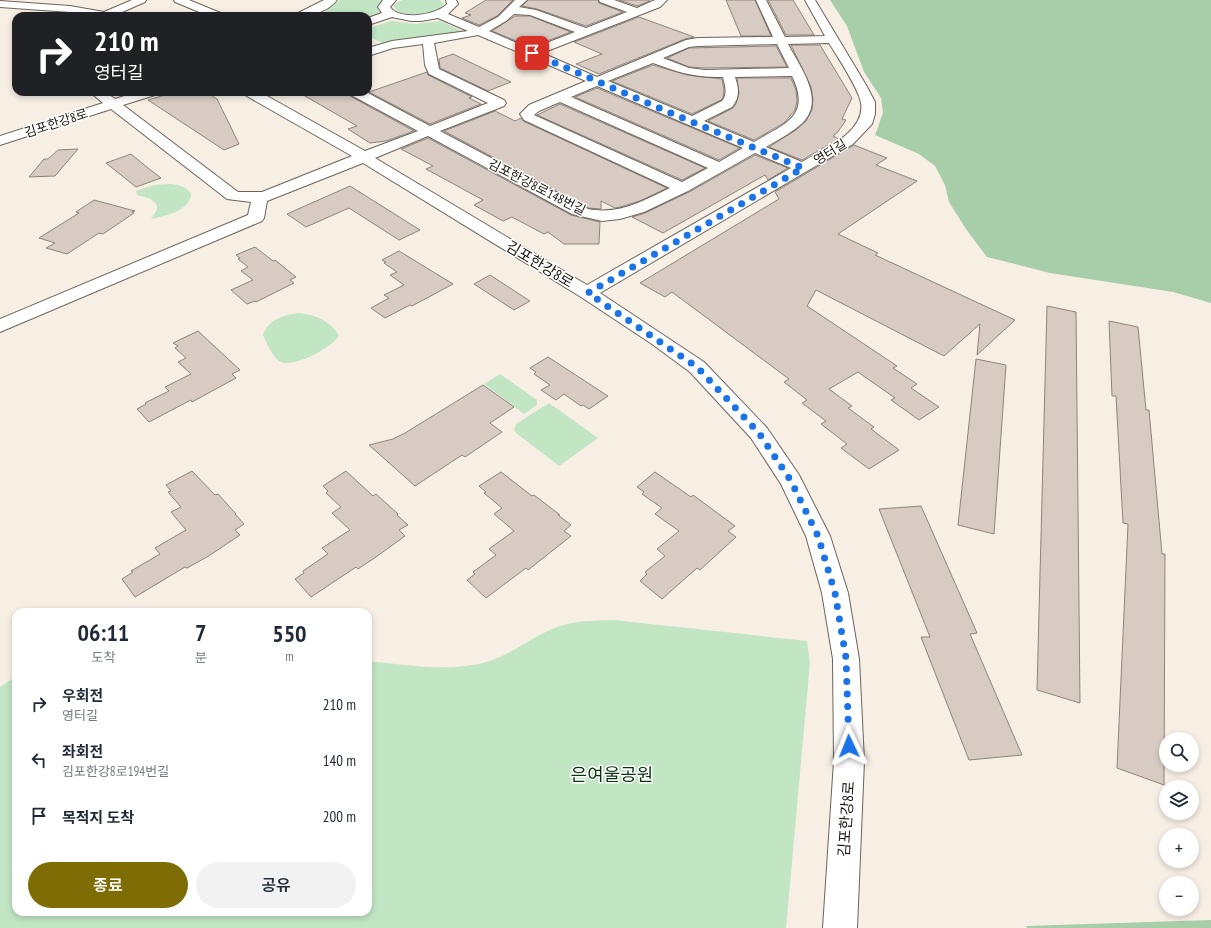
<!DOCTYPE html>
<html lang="ko">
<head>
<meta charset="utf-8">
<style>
	:root { --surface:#fff; --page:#f2f2f3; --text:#1f2937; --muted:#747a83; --accent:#7e6c05 }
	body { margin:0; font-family:"PT Sans Narrow","Noto Sans KR",sans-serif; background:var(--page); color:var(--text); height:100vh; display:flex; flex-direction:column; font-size:15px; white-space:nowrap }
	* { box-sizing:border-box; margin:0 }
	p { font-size:13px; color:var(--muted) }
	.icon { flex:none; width:22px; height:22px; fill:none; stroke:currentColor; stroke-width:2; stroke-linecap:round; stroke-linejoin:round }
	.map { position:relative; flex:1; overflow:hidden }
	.drawer { position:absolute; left:12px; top:608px; width:360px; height:308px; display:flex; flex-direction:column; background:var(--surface); border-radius:12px; box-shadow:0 2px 6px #0003 }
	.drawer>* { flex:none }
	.banner { position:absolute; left:12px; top:12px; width:360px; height:84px; border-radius:12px; box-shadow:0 2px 6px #0003; background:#202124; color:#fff; overflow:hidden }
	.controls { position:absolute; left:1159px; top:732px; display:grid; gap:8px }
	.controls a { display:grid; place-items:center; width:40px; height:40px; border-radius:50%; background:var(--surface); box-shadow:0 2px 6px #0003; font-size:20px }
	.pin { position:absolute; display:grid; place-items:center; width:34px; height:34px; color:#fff; margin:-17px; border-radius:8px; box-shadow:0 2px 6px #0006 }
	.me { position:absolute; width:44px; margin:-22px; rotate:358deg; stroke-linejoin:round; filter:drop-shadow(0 0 3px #0008) }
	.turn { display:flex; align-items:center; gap:14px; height:84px; padding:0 16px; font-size:18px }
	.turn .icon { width:52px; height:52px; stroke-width:2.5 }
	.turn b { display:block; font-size:28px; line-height:34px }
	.eta { display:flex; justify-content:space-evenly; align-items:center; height:68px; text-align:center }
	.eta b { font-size:24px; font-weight:600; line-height:28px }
	.primary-button { display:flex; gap:8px; margin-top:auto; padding:8px 16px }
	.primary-button a { flex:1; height:46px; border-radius:24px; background:var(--accent); color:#fff; font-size:16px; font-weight:600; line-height:46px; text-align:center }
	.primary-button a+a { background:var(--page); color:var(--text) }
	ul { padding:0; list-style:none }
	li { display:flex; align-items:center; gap:12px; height:56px; padding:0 16px }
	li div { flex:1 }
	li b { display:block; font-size:15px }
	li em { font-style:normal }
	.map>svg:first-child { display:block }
	.green { fill:#c2e5c3 }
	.forest { fill:#a8cda9 }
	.building { fill:#d7cbc3; stroke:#8f847c }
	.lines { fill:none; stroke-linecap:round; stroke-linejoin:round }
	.minor-casing { stroke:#6c645b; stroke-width:2 }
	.minor { fill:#fff; fill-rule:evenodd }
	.route { stroke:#1a73e8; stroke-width:7; stroke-dasharray:0 12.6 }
	.labels { text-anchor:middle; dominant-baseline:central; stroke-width:3; stroke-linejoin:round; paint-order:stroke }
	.far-street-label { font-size:13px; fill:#1a1713; stroke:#fff }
	.street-label { font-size:15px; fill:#1a1713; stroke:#fff }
	.near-park-label { font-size:18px; fill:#0a3311; stroke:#fff }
</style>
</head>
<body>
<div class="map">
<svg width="1211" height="928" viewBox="0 0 1211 928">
	<rect width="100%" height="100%" fill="#f7efe4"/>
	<path class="green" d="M340 0H389L381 6 379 11 382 16 368 20V16H329L323 13Z
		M402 0H440L444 4C437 16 400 19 394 7L395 4Z
		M392 21 415 24 441 21 466 33 386 45 368 36V28Z
		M171 184C179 185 186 186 191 194 190 211 165 216 151 219L157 210V205L151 199 137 195 136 191 154 185Z
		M298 313C313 314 332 321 339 336 332 347 292 370 279 361 272 356 267 343 263 335 268 320 283 315 298 313Z
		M500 374 537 400V405L524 414 484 384Z
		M549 403 598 438 559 466 516 433 514 430 516 424Z
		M613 620 807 641 810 662 786 928H0V687L16 676V912H368V661C408 665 451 673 490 661 516 652 538 632 564 625 580 620 597 621 613 620Z"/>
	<path class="forest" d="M830 0H1211V303L1173 292 1050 273 987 257 966 229 949 202 945 185 935 166 919 154 875 135 883 113 881 98 864 72 847 26Z
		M1211 920V928H1027L1026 926Z"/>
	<path class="building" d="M486 0H513L497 16 479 25 462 18 471 15 465 13Z
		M528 0H598L599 3 623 12 586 26 537 9 522 6Z
		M619 0H649L650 1 637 6Z
		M726 0H755L771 36H741Z
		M768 0H793L814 35H786Z
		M515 16H530L571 32 531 47 492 31Z
		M639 17 694 37 685 39 599 74 576 64 602 54 574 42Z
		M791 45H820L852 98 842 119 846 120 837 133 833 136 839 139 802 160 769 147 796 130 806 121 812 110 813 99 811 87Z
		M776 46 787 67 705 68 689 67 667 58 689 48Z
		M453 54 511 82 488 91 440 68 439 59Z
		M653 65 687 75 722 79 724 90 723 98 721 100 692 114 612 81Z
		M427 72 428 75 472 97 469 98 481 104 430 124 369 92Z
		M737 78H791L796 90 797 101 795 110 784 123 754 140 708 121 733 108 736 104 739 93Z
		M597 88 740 148 719 160 575 97Z
		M175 92H206L217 99 239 144 224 150 148 100Z
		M298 92H348L350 96 414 131 386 141 370 143 348 129 357 126Z
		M560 104 705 168 682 180 537 115Z
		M495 111 515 121 521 118 523 121 667 188 640 201 620 207 615 208 601 201V209L588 208 444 131Z
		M428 138 571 215 600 222 599 244H564L548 232 544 234 512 217 503 221 474 205 483 200 426 169 433 166 401 149Z
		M854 145 887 158 876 165 917 181 838 234 878 253 875 255 1015 320 977 355 980 324 944 356 816 290 807 306 897 366 893 368 917 384 911 388 939 407 919 420 891 400 895 398 858 372 829 389 852 406 848 408 874 427 871 429 899 450 869 469 841 448 847 444 821 424 826 421 802 403 807 400 784 382 789 379 672 292 665 297 640 283 779 199 775 192Z
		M78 149 55 176 29 177 44 159H48L58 150Z
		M131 154 148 168 161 178 136 187 106 163Z
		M755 155 788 168 768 180 765 175 663 233 632 217 645 213 689 192Z
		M350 186 420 230 399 240 349 208 306 227 287 214Z
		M94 200 135 211 132 212 134 213 103 234 99 233 67 254 46 248 55 243 39 238 79 213 76 212Z
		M255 247 273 261 275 260 296 277 290 280 294 283 256 302 255 301 247 304 231 290 253 280 241 271 248 267 238 259 240 258 236 255Z
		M399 251 453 284 412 306 410 305 385 318 371 308 389 298 384 295 404 285 390 275 397 272 384 263 386 262 382 260Z
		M490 275 530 301 514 310 474 284Z
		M1047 306 1076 312 1080 703 1037 690Z
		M1109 321 1138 327 1146 410H1149L1162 554H1165L1164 785 1117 768 1128 524 1123 523 1116 396H1112Z
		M198 331 240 370 232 374 236 378 192 402 191 400 149 422 137 409 146 404 145 403 169 391 165 387 191 374 178 362 186 358 175 348 178 346 173 343Z
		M548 357 608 396 589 409 583 405 581 406 564 394 556 400 541 390 550 385 534 374 536 372 530 368Z
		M976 359 1006 365 994 534 958 525Z
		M483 385 514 407 490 423 502 432 465 457 462 455 415 486 369 445 393 439 405 433Z
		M192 471 215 495 218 494 236 514H235L244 524 235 530 240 535 207 557 187 568 185 567 135 597 122 579 133 572 131 571 160 554 155 548 186 530 171 512 181 507 168 492 171 491 166 485Z
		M346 471 373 496 376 494 398 514 397 515 408 525 399 530 405 536 376 557 358 569 356 567 311 597 295 579 304 573 303 571 328 554 322 548 350 530 332 513 341 507 326 493 328 491 323 486Z
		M501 472 532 496 534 495 560 515H558L571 525 564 531 571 536 528 570 526 568 486 598 467 580 475 574 473 572 496 555 489 549 514 531 494 514 502 508 484 493 486 492 479 486Z
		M655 472 691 497 693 495 735 526 728 531 736 537 700 570 697 568 662 599 640 581 647 574 645 572 665 556 657 549 679 531 655 514 662 508 642 494 644 492 637 487Z
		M921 506 977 633 970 634 1022 755 969 760 921 637H930L879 509Z"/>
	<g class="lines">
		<defs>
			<path id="minor" d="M132 0H146L145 2 113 16H89L70 12 0 7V1L70 6 104 12Z
				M174 0H189L223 14 225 16H209L175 2Z
				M324 0H337C327 13 309 16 294 16L296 14Z
				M383 0H396L390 7C400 21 437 15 447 4L446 0H456L458 4 448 14 479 27 498 17 515 0H527L519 7 536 10 586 28 627 12 600 2 599 0H614L637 8 655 0H667L660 7 542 53 597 77 686 40 698 38 773 37 756 0H766L785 37 825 36 805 0H815L866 85 875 102V114L872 124 853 144 600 293 704 362 767 428 799 475 830 536 848 593 859 659 864 761 857 928H823L834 761 833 659 822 593 806 536 781 484 751 438 690 372 652 344 581 297 363 163 267 201 264 218 262 221 0 332V319L248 215 251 202 227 199 111 109 0 145V136L103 103 90 92H105L115 99 137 92H157L155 95 123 105 238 192H262L352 156 245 95 243 92H260L365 151 418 131 351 95 349 92H366L430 126 488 103 429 74 425 65 423 44 393 48 368 56V48L392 41 468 31 438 18 421 21H411L392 17 368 25V18L382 13 378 7ZM514 14 530 15 575 32 531 49 489 31 506 21ZM478 35 586 81 529 105 520 114 524 120 670 188C643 201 619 215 588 209L440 131 504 106 506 103 504 100 439 69 434 43ZM829 43C837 56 859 89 861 103 866 132 823 150 802 162L766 147C775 141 786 136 795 129 830 105 802 71 788 44ZM777 44 789 68 705 70 689 68 663 58 689 47 698 46ZM653 63C678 72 695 78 723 77 725 86 728 94 722 101L692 116 608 81ZM792 76C812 117 784 124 754 142L704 121 732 107C740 97 739 89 735 77ZM597 86 743 148 719 162 571 97ZM560 102 708 168 682 182 534 115 539 111ZM428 136 572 214 602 221 620 219 644 212 688 191 755 153 791 168 587 285 375 158Z"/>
		</defs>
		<use href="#minor" class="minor-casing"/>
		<use href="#minor" class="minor"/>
	</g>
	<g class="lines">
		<path class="route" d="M532 53 678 116 803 168 588 293 697 367 759 433 791 481 818 536 835 593 846 658 849 746"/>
	</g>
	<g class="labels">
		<g class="far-street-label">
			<text transform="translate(56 123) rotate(-18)">김포한강8로</text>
			<text transform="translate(830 152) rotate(-32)">영터길</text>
			<text transform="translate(537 187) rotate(27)">김포한강8로148번길</text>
		</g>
		<g class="street-label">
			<text transform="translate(540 264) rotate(31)">김포한강8로</text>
			<text transform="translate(846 819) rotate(-86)">김포한강8로</text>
		</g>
		<g class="near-park-label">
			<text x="612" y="774">은여울공원</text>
		</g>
	</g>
</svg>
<div class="controls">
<a><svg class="icon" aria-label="search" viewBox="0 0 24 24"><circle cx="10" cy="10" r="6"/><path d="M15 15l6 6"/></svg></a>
<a><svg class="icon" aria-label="layers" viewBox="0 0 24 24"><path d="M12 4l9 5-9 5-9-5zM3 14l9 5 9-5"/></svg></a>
<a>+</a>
<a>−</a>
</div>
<div class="pin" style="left:532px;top:53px;background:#d93025"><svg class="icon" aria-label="arrive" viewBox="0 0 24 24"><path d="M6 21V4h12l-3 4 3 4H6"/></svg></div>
<svg class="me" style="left:849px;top:746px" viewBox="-20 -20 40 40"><path d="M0-17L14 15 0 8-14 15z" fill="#1a73e8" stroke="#fff" stroke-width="4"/></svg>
<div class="banner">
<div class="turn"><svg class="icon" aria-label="right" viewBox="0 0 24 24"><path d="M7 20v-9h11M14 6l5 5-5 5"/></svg><div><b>210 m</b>영터길</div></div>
</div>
<section class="drawer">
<div class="eta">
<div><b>06:11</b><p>도착</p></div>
<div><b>7</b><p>분</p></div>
<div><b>550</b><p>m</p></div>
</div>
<ul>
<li><svg class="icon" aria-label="right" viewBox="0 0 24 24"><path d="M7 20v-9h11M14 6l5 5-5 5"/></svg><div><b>우회전</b><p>영터길</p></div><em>210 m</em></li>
<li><svg class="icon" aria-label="left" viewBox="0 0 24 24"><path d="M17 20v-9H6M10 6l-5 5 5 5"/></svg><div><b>좌회전</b><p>김포한강8로194번길</p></div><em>140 m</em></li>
<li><svg class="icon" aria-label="arrive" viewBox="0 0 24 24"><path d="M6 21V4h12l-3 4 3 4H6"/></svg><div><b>목적지 도착</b></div><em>200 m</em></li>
</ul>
<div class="primary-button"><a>종료</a><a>공유</a></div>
</section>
</div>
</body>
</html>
